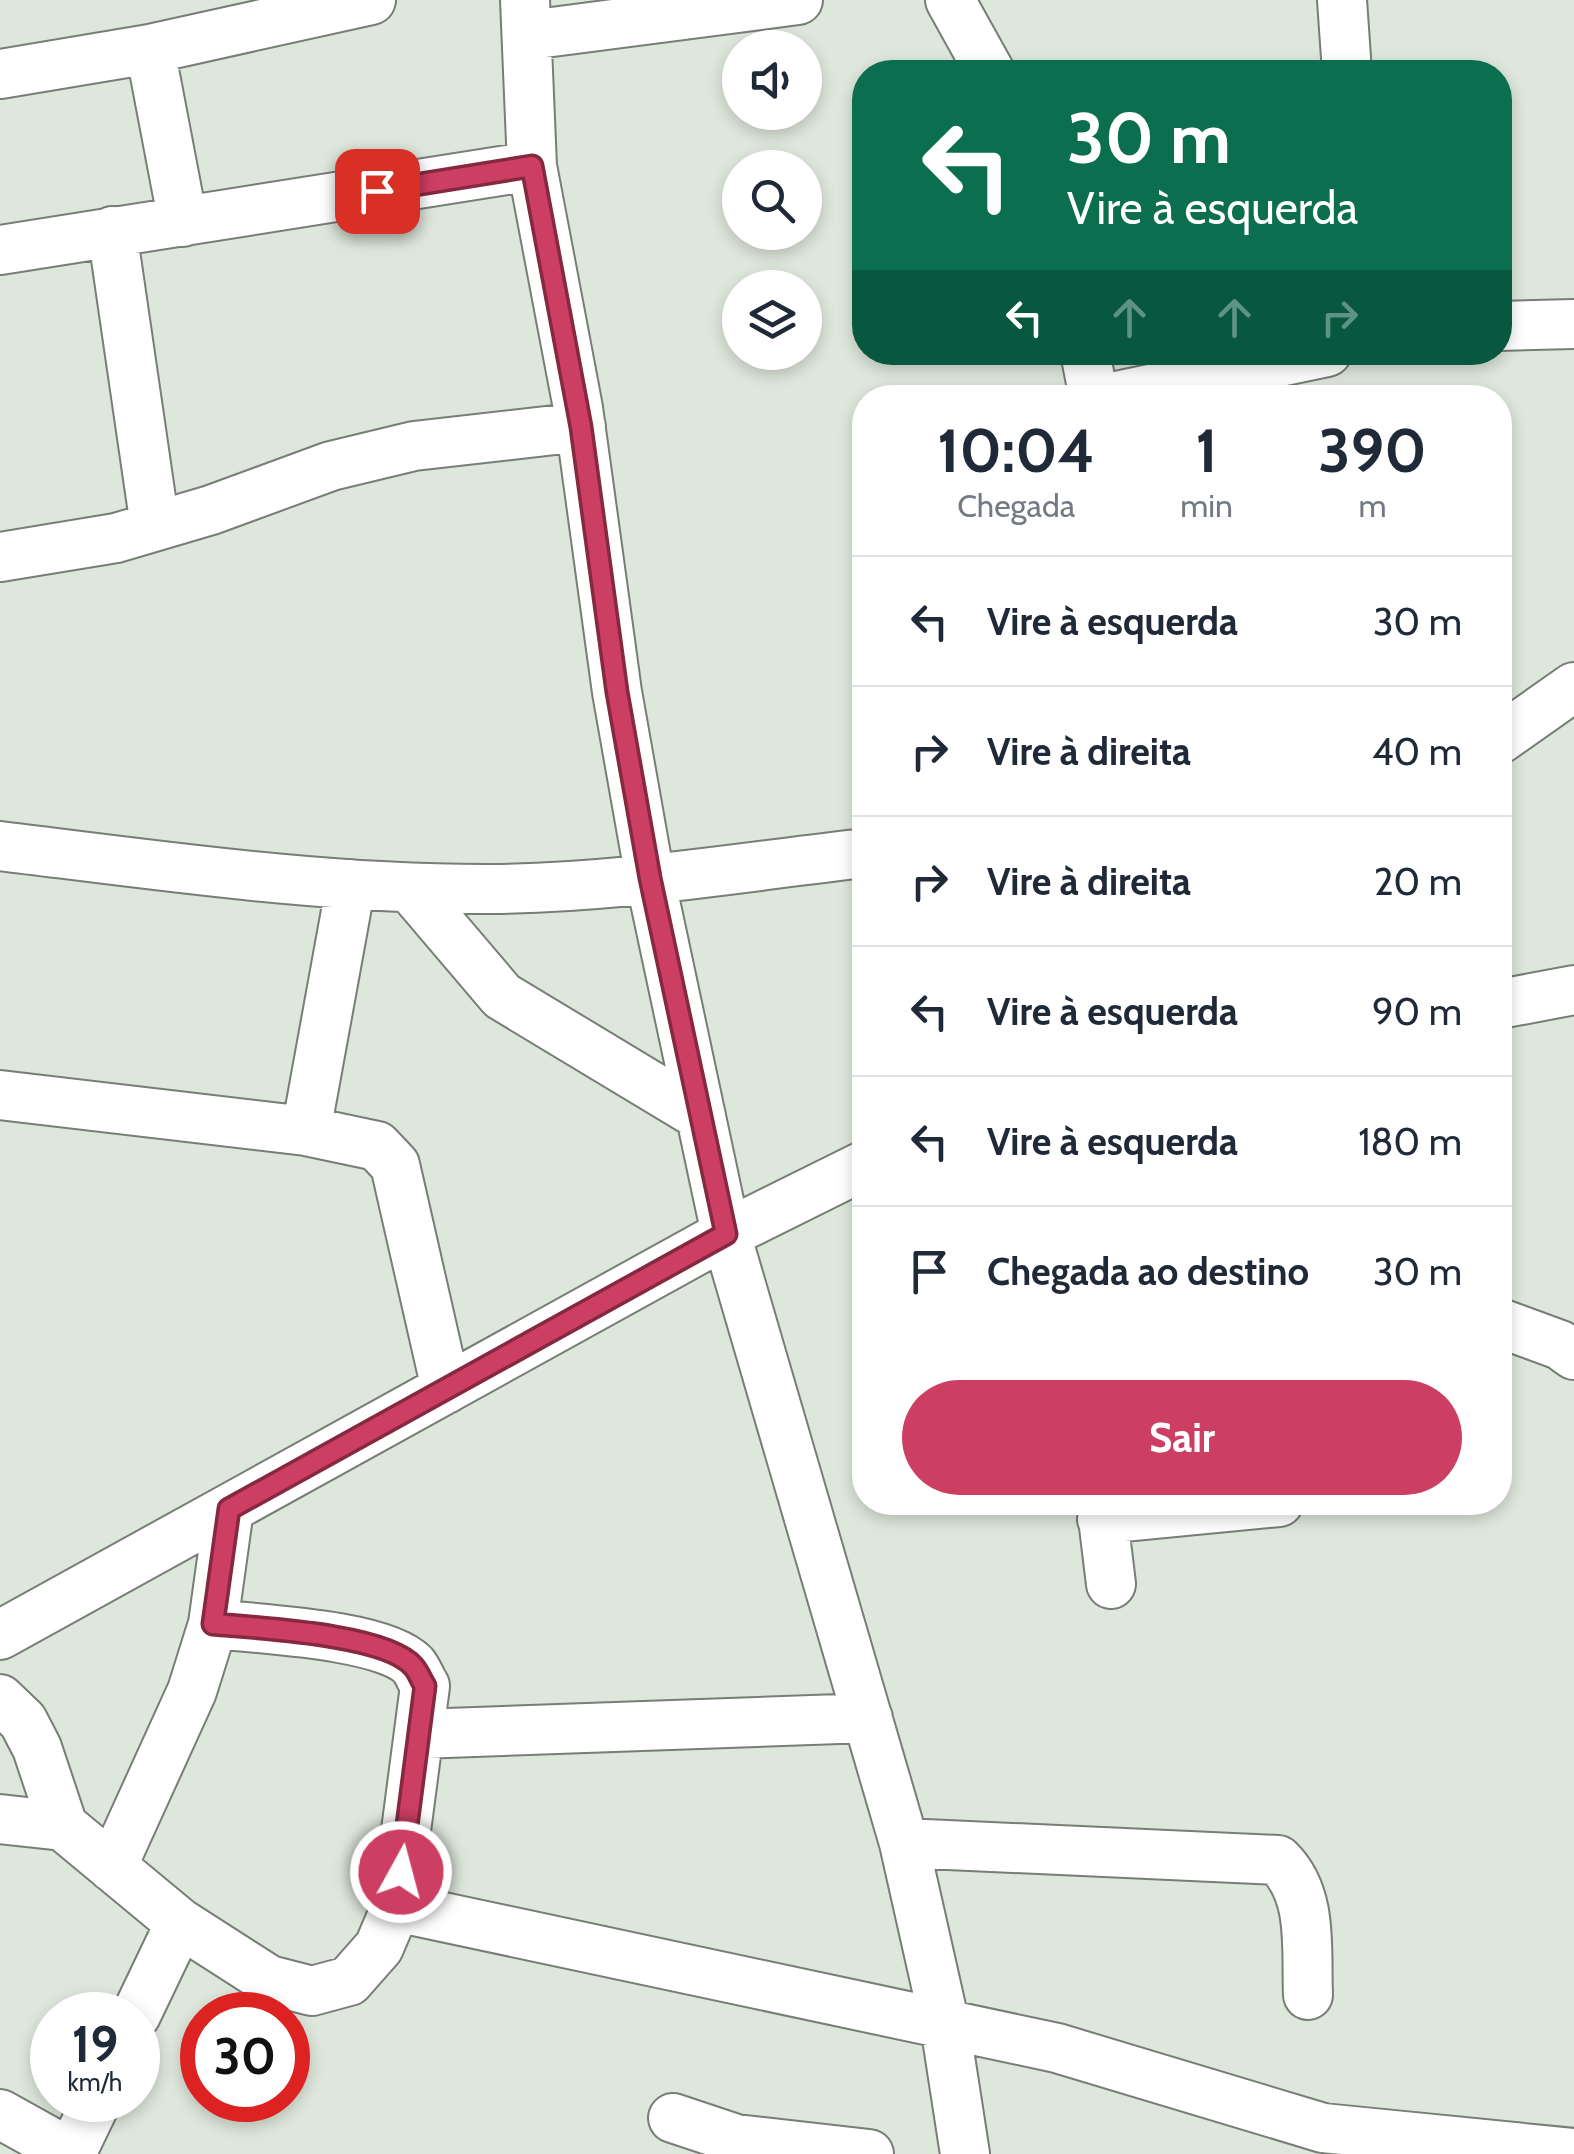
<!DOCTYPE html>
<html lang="pt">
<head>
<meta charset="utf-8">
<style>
	:root { --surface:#fff; --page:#f2f2f3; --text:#1f2937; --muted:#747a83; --line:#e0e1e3; --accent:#cd3e63 }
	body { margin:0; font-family:Cabin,sans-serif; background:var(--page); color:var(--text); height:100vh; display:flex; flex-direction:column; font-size:38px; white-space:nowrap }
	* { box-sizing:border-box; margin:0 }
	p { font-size:32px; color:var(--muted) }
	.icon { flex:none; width:55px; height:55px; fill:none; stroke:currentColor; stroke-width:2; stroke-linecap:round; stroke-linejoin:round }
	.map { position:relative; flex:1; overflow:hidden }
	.details { position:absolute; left:852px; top:385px; width:660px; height:1130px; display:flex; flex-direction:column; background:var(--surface); border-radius:40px; box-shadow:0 5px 15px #0003 }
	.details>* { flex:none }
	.banner { position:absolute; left:852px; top:60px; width:660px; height:305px; border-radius:40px; box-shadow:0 5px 15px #0003; background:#0b6e4f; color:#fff; overflow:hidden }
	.fabs { position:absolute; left:722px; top:30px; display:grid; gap:20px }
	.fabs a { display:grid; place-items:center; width:100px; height:100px; border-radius:50%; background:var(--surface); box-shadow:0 5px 15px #0003; font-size:50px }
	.speed { position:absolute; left:30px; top:1992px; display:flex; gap:20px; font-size:50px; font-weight:700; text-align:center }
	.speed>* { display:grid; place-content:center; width:130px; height:130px; border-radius:50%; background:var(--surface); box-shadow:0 5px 15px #0003; line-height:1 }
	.speed small { font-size:25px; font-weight:400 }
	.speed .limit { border:15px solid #d22; background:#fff; color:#111 }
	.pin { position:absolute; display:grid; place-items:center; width:85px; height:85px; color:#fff; margin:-42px; border-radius:20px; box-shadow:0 5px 15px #0006 }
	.me { position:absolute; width:110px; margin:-55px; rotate:7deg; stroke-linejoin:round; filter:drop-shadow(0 0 8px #0008) }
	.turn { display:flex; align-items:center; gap:35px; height:210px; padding:0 50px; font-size:45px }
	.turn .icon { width:130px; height:130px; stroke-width:2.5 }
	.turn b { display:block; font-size:70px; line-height:85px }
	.lanes { display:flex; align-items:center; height:95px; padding:0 50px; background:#0003; justify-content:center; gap:50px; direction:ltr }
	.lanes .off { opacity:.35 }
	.eta { display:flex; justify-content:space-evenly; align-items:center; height:170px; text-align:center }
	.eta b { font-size:60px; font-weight:800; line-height:70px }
	.action { display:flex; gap:20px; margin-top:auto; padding:20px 50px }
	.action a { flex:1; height:115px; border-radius:60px; background:var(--accent); color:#fff; font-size:40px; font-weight:800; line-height:115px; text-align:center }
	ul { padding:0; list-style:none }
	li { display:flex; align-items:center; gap:30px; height:130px; padding:0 50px; border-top:2px solid var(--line) }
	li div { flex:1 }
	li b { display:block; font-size:38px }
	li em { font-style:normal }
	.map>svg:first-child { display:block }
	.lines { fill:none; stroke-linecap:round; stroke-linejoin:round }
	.minor-casing { stroke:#767e75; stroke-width:52 }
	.minor { stroke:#fff; stroke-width:48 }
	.route-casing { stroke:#852840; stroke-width:25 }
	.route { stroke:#cd3e63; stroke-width:18 }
</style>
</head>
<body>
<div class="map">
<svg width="1574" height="2154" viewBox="0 0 1574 2154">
	<rect width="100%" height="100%" fill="#dee7dc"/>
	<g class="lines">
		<defs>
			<path id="minor" d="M525 0 532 166 578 408 617 692 650 878 726 1234 904 1843 945 2025 965 2154
				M950 0 990 72
				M1342 0 1347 72
				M529 35 798 0
				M150 49 183 222
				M0 74 150 49 371 0
				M112 231 155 526
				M0 250 532 166
				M1500 326 1574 324
				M1085 352 1094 398
				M1107 398 1327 352
				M0 557 116 538 211 510 331 466 414 446 581 427
				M1500 739 1574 687
				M0 846C163 866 329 890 493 889 617 888 742 867 865 853
				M411 889 502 996 701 1116
				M1500 1004 1574 990
				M0 1095 306 1131 377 1146 395 1165 446 1389
				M306 1131 351 884
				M1500 1323 1560 1345 1574 1355
				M1101 1502 1111 1584
				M1102 1519 1279 1502
				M0 1635 726 1234 865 1165
				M0 1699 23 1721 37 1748 63 1826
				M419 1734 868 1718
				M0 1819 63 1826 180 1923 269 1980 312 1991 349 1981 379 1947 396 1907 425 1686C421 1680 418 1671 413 1665 384 1634 257 1629 213 1624
				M904 1843 1278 1860C1314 1895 1306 1948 1308 1995
				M112 1867 192 1691 213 1624 229 1509
				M396 1907 1057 2048 1323 2128 1574 2153
				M136 2015 180 1923
				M0 2114 72 2154
				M673 2118 736 2139 869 2154
				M71 2154 97 2100"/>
		</defs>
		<use href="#minor" class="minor-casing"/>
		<use href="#minor" class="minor"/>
	</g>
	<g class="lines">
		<defs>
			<path id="route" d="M377 191 532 166 581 427 617 692 650 878 726 1234 229 1509 213 1624C257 1628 385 1634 413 1666 418 1671 421 1680 425 1686L401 1872"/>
		</defs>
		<use href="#route" class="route-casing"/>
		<use href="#route" class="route"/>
	</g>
</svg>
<div class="fabs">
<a><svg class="icon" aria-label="sound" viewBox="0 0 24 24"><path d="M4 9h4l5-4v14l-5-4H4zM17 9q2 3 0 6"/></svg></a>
<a><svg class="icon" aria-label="search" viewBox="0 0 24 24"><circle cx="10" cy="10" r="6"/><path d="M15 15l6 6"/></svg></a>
<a><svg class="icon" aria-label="layers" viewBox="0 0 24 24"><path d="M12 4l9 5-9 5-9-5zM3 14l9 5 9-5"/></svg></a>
</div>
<div class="speed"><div>19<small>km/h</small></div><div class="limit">30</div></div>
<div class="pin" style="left:377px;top:191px;background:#d93025"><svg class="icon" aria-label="arrive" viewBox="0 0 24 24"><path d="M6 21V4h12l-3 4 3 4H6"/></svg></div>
<svg class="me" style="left:401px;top:1872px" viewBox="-20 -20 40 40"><circle r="17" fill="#cd3e63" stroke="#fff" stroke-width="3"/><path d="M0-11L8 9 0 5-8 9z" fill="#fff"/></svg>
<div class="banner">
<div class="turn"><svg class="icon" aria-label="left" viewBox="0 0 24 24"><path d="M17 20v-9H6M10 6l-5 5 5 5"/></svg><div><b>30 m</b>Vire à esquerda</div></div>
<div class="lanes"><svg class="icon" aria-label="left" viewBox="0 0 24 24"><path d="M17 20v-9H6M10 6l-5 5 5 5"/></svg><svg class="icon off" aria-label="ahead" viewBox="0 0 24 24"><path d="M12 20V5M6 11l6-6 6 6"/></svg><svg class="icon off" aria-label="ahead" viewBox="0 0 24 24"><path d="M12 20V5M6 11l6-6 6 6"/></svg><svg class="icon off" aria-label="right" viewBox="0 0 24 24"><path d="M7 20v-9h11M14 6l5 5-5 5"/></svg></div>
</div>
<section class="details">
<div class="eta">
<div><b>10:04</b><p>Chegada</p></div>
<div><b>1</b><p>min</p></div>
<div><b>390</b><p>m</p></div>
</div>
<ul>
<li><svg class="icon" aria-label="left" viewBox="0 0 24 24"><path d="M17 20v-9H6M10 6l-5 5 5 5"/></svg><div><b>Vire à esquerda</b></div><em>30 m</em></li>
<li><svg class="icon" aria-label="right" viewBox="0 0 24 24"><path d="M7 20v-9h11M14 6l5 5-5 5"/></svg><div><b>Vire à direita</b></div><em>40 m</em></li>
<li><svg class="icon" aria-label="right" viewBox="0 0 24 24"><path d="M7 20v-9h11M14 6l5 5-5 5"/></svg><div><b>Vire à direita</b></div><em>20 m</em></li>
<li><svg class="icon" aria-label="left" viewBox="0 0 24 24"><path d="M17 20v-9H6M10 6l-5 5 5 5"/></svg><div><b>Vire à esquerda</b></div><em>90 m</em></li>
<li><svg class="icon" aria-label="left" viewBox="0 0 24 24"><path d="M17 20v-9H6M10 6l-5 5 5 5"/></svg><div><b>Vire à esquerda</b></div><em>180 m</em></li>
<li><svg class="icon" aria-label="arrive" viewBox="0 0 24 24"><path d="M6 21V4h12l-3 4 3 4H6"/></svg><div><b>Chegada ao destino</b></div><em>30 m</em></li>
</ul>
<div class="action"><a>Sair</a></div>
</section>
</div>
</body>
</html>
